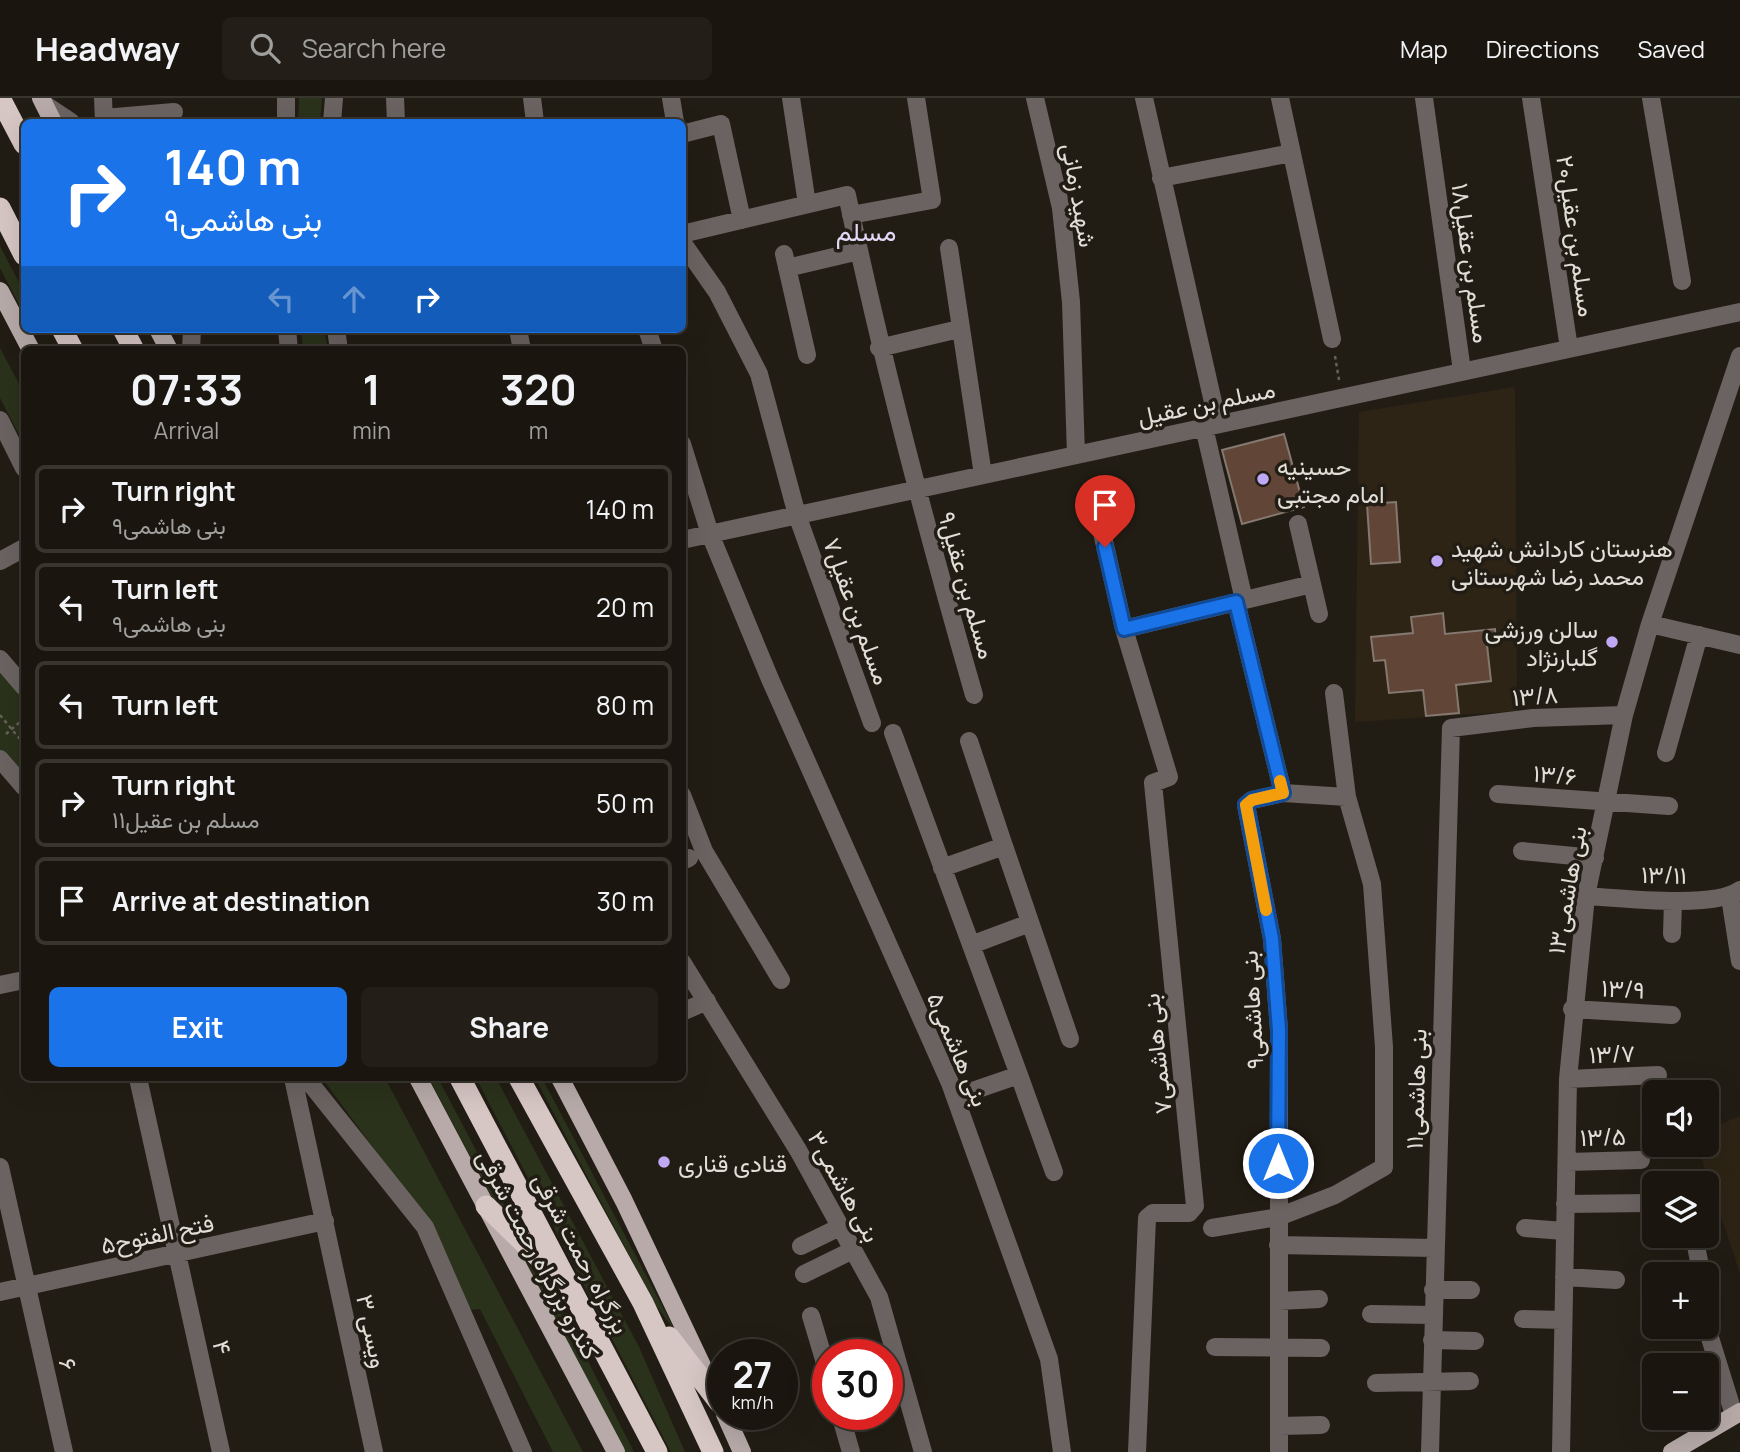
<!DOCTYPE html>
<html lang="en">
<head>
<meta charset="utf-8">
<style>
	:root { --surface:#1a160f; --page:#231f18; --text:#f1f3f6; --muted:#9f9f9e; --line:#38352f; --accent:#1a73e8 }
	body { margin:0; font-family:Manrope,Vazirmatn,sans-serif; background:var(--page); color:var(--text); height:100vh; display:flex; flex-direction:column; font-size:26px; white-space:nowrap }
	* { box-sizing:border-box; margin:0 }
	p { font-size:23px; color:var(--muted) }
	.icon { flex:none; width:38px; height:38px; fill:none; stroke:currentColor; stroke-width:2; stroke-linecap:round; stroke-linejoin:round }
	.map { position:relative; flex:1; overflow:hidden }
	.sheet { position:absolute; left:21px; top:248px; width:665px; height:735px; display:flex; flex-direction:column; background:var(--surface); border-radius:10px; box-shadow:0 7px 28px #0002,0 0 0 2px var(--line) }
	.sheet>* { flex:none }
	.banner { position:absolute; left:21px; top:21px; width:665px; height:214px; border-radius:10px; box-shadow:0 7px 28px #0002,0 0 0 2px var(--line); background:#1a73e8; color:#fff; overflow:hidden }
	.fabs { position:absolute; left:1642px; top:982px; display:grid; gap:14px }
	.fabs a { display:grid; place-items:center; width:77px; height:77px; border-radius:10px; background:var(--surface); box-shadow:0 7px 28px #0002,0 0 0 2px var(--line); font-size:35px }
	.speed { position:absolute; left:707px; top:1241px; display:flex; gap:14px; font-size:35px; font-weight:700; text-align:center }
	.speed>* { display:grid; place-content:center; width:91px; height:91px; border-radius:50%; background:var(--surface); box-shadow:0 7px 28px #0002,0 0 0 2px var(--line); line-height:1 }
	.speed small { font-size:18px; font-weight:400 }
	.speed .limit { border:10px solid #d22; background:#fff; color:#111 }
	.pin { position:absolute; display:grid; place-items:center; width:60px; height:60px; color:#fff; margin:-72px -30px; border-radius:50% 50% 50% 0; rotate:-45deg; box-shadow:0 0 7px #0007 }
	.pin .icon { rotate:45deg }
	.me { position:absolute; width:77px; margin:-38px; rotate:0deg; stroke-linejoin:round; filter:drop-shadow(0 0 5px #0008) }
	.turn { display:flex; align-items:center; gap:24px; height:147px; padding:0 28px; font-size:32px }
	.turn .icon { width:91px; height:91px; stroke-width:2.5 }
	.turn b { display:block; font-size:49px; line-height:60px }
	.lanes { display:flex; align-items:center; height:66px; padding:0 28px; background:#0003; justify-content:center; gap:35px; direction:ltr }
	.lanes .off { opacity:.35 }
	.eta { display:flex; justify-content:space-evenly; align-items:center; height:119px; text-align:center }
	.eta b { font-size:42px; font-weight:700; line-height:49px }
	.action { display:flex; gap:14px; margin-top:auto; padding:14px 28px }
	.action a { flex:1; height:80px; border-radius:10px; background:var(--accent); color:#fff; font-size:28px; font-weight:700; line-height:80px; text-align:center }
	.action a+a { background:var(--page); color:var(--text) }
	ul { padding:0; list-style:none }
	li { display:flex; align-items:center; gap:21px; height:88px; margin:0 14px 10px; padding:0 14px; border:4px solid var(--line); border-radius:10px }
	li div { flex:1 }
	li b { display:block; font-size:26px }
	li em { font-style:normal }
	header { display:flex; align-items:center; gap:42px; box-sizing:border-box; height:98px; padding:0 35px; background:var(--surface); border-bottom:2px solid var(--line) }
	header strong { font-size:33px }
	nav { display:flex; gap:38px; margin-inline-start:auto; font-size:24px }
	.search { width:490px; height:63px; background:var(--page); display:flex; align-items:center; gap:18px; box-sizing:border-box; padding:0 24px; border-radius:10px; color:var(--muted); font-size:26px }
	.map>svg:first-child { display:block }
	.built { fill:#2d2416 }
	.green { fill:#2b321b }
	.building { fill:#614637; stroke:#847871; stroke-width:2 }
	.lines { fill:none; stroke-linecap:round; stroke-linejoin:round }
	.path { stroke:#656058; stroke-width:2.5; stroke-dasharray:3.5 3.5; stroke-linecap:butt }
	.minor { stroke:#6a6362; stroke-width:18 }
	.major { stroke:#b7aaa9; stroke-width:18 }
	.highway { stroke:#d6c6c4; stroke-width:21 }
	.route-casing { stroke:#114b97; stroke-width:18 }
	.route { stroke:#1a73e8; stroke-width:12 }
	.slow { stroke:#f59e0b; stroke-width:12 }
	.poi-dot { fill:#bfa8f4; stroke:#221d14; stroke-width:2.5 }
	.labels { text-anchor:middle; dominant-baseline:central; stroke-width:7; stroke-linejoin:round; paint-order:stroke }
	.street-label { font-size:24px; fill:#e1ded8; stroke:#221d14 }
	.poi-label { font-size:24px; fill:#e1ded8; stroke:#221d14; text-anchor:start }
	.neighbourhood-label { font-size:26px; fill:#e1d9f6; stroke:#221d14 }
</style>
</head>
<body>
<header>
<strong>Headway</strong>
<div class="search"><svg class="icon" aria-label="search" viewBox="0 0 24 24"><circle cx="10" cy="10" r="6"/><path d="M15 15l6 6"/></svg>Search here</div>
<nav><a>Map</a><a>Directions</a><a>Saved</a></nav>
</header>
<div class="map">
<svg width="1740" height="1354" viewBox="0 0 1740 1354">
	<rect width="100%" height="100%" fill="#221d14"/>
	<path class="built" d="M1515 289 1517 613 1355 624 1359 314Z
		M1740 1018V1175L1697 1047 1706 1046V1032Z"/>
	<path class="green" d="M299 0H322L320 24H298Z
		M0 148 24 194V216L0 170Z
		M301 231H324L328 252H303Z
		M0 250 24 295V346L0 300Z
		M0 571 24 600V680L0 652Z
		M322 980H385L583 1354H553L480 1211 466 1212 437 1136Z
		M429 980H438L511 1119 491 1098Z
		M476 980H496L639 1249 685 1354H671Z
		M535 980H542L677 1236 655 1206Z
		M518 1152 561 1210 634 1354H618Z"/>
	<path class="building" d="M1284 336 1304 409 1242 426 1222 352Z
		M1396 404 1400 464 1371 466 1367 406Z
		M1443 515 1445 536 1495 531 1496 546 1487 547 1491 583 1456 587 1459 615 1426 618 1423 592 1389 595 1385 562 1374 563 1371 539 1413 535 1411 519Z"/>
	<g class="lines">
		<path class="path" d="M1335 258 1339 282
			M0 617 24 646
			M6 636 20 624"/>
		<path class="minor" d="M103 0 104 24
			M395 0 396 24
			M532 0 535 24
			M671 0 675 24
			M791 0 807 106
			M1035 0 1061 110 1071 204 1076 357
			M1144 0 1218 326
			M1280 0 1332 241
			M1424 0 1462 273
			M1531 0 1569 250
			M1651 0 1682 183
			M44 6 71 24
			M104 20 174 14
			M286 24V0
			M332 24 334 0
			M682 36 721 26 742 122
			M1161 80 1292 55
			M851 117 932 102 916 0
			M682 136 847 97C883 267 926 430 974 597
			M682 144 717 194 759 276 797 417 872 625
			M949 150 983 377
			M784 156 807 257
			M787 170 859 153
			M287 231 289 252
			M336 231 339 252
			M518 231 522 252
			M647 231 654 252
			M879 250 959 231
			M191 252 192 231
			M0 322 24 370
			M1204 329 1244 502
			M682 346 710 436 770 581 950 985 1049 1261 1062 1354
			M1093 395 1124 531 1169 679 1153 685 1195 1108 1189 1115H1153L1147 1120 1137 1354
			M1298 426 1319 516
			M682 442 1740 214
			M0 463 24 450
			M1236 504 1283 695 1252 702 1246 707 1272 841 1279 932V1354
			M1650 526 1740 547
			M1124 531 1312 486
			M0 561 24 589
			M893 635 1019 977 955 999
			M969 643 1004 748
			M1666 655 1699 537
			M0 661 24 689
			M1283 695 1347 699
			M1498 696 1669 708
			M682 697 704 753 781 882
			M1522 753 1595 760
			M682 763 689 760
			M942 770 1004 748 1070 941
			M1586 798C1620 800 1715 811 1740 792
			M1730 799 1740 863
			M1672 836 1673 803
			M971 847 1030 825
			M682 864 798 1052 879 1199 923 1354
			M0 887 24 882
			M1572 911 1672 917
			M682 914 707 903
			M1019 977 1054 1074
			M138 980 221 1354
			M293 980 374 1354
			M306 980 425 1129 523 1354
			M1568 981 1658 977
			M1567 1064 1641 1062
			M0 1069 64 1354
			M1565 1106 1649 1105
			M1212 1130 1278 1119 1335 1097 1384 1069V949L1372 786 1347 699 1334 595
			M1525 1130 1564 1133
			M1694 1138 1699 1163 1697 1176
			M1278 1147 1434 1150
			M801 1148 840 1129
			M804 1176 853 1152
			M1564 1179 1616 1182
			M1433 1192H1471
			M0 1194 325 1123
			M1279 1203 1319 1201
			M1371 1216 1432 1217
			M811 1218 828 1275
			M1523 1221 1563 1222
			M1706 1227 1734 1317
			M1432 1242 1475 1243
			M1215 1249 1321 1250
			M1376 1285 1470 1283
			M840 1316 851 1354
			M1280 1328 1321 1327
			M1430 1354 1451 630 1533 620 1624 617
			M1561 1354 1568 981 1586 798 1624 617 1650 526 1740 258"/>
		<path class="major" d="M41 0 53 24
			M0 193 31 252
			M158 231 169 252
			M418 980 616 1354
			M560 980 624 1103 708 1280
			M725 1316 742 1354
			M1672 1354 1740 1314"/>
		<path class="highway" d="M0 0 24 46
			M0 110 24 157
			M62 231 73 252
			M123 231 134 252
			M460 980 657 1354
			M519 980 643 1205 713 1354
			M486 1108 557 1177
			M669 1239 719 1304"/>
	</g>
	<g class="lines">
		<defs>
			<path id="route" d="M1105 449 1124 531 1236 504 1283 695 1252 702 1246 707 1272 841 1279 932 1278 1065"/>
		</defs>
		<use href="#route" class="route-casing"/>
		<use href="#route" class="route"/>
		<path class="slow" d="M1266 812 1246 707 1252 702 1283 695 1280 683"/>
	</g>
	<g class="poi-dot">
		<circle cx="1263" cy="381" r="7"/>
		<circle cx="1437" cy="463" r="7"/>
		<circle cx="1612" cy="544" r="7"/>
		<circle cx="664" cy="1064" r="7"/>
	</g>
	<g class="labels">
		<g class="street-label">
			<text transform="translate(1080 97) rotate(80)">شهید زمانی</text>
			<text transform="translate(1577 138) rotate(82)">مسلم بن عقیل۲۰</text>
			<text transform="translate(1472 165) rotate(82)">مسلم بن عقیل۱۸</text>
			<text transform="translate(1206 304) rotate(-12)">مسلم بن عقیل</text>
			<text transform="translate(968 487) rotate(74)">مسلم بن عقیل۹</text>
			<text transform="translate(858 513) rotate(70)">مسلم بن عقیل۷</text>
			<text transform="translate(1535 597) rotate(-4)">۱۳/۸</text>
			<text transform="translate(1555 676) rotate(5)">۱۳/۶</text>
			<text transform="translate(1664 776) rotate(1)">۱۳/۱۱</text>
			<text transform="translate(1566 792) rotate(-80)">بنی هاشمی۱۳</text>
			<text transform="translate(1623 890) rotate(3)">۱۳/۹</text>
			<text transform="translate(1251 912) rotate(-93)">بنی هاشمی۹</text>
			<text transform="translate(959 951) rotate(67)">بنی هاشمی۵</text>
			<text transform="translate(1612 955) rotate(-2)">۱۳/۷</text>
			<text transform="translate(1156 956) rotate(-96)">بنی هاشمی۷</text>
			<text transform="translate(1415 991) rotate(-88)">بنی هاشمی۱۱</text>
			<text transform="translate(1603 1038) rotate(-1)">۱۳/۵</text>
			<text transform="translate(845 1088) rotate(61)">بنی هاشمی۳</text>
			<text transform="translate(157 1135) rotate(-12)">فتح الفتوح۵</text>
			<text transform="translate(582 1155) rotate(62)">بزرگراه رحمت شرقی</text>
			<text transform="translate(539 1156) rotate(62)">کندرو بزرگراه رحمت شرقی</text>
			<text transform="translate(373 1233) rotate(78)">ویسی ۳</text>
			<text transform="translate(223 1249) rotate(77)">۴</text>
			<text transform="translate(69 1266) rotate(77)">۶</text>
		</g>
		<g class="poi-label">
			<text x="1277" y="367">حسینیه<tspan x="1277" dy="28">امام مجتبی</tspan></text>
			<text x="1451" y="449">هنرستان کاردانش شهید<tspan x="1451" dy="28">محمد رضا شهرستانی</tspan></text>
			<text x="1598" y="530" text-anchor="end">سالن ورزشی<tspan x="1598" dy="28">گلبارنژاد</tspan></text>
			<text x="678" y="1064">قنادی قناری</text>
		</g>
		<g class="neighbourhood-label">
			<text x="866" y="133">مسلم</text>
		</g>
	</g>
</svg>
<div class="fabs">
<a><svg class="icon" aria-label="sound" viewBox="0 0 24 24"><path d="M4 9h4l5-4v14l-5-4H4zM17 9q2 3 0 6"/></svg></a>
<a><svg class="icon" aria-label="layers" viewBox="0 0 24 24"><path d="M12 4l9 5-9 5-9-5zM3 14l9 5 9-5"/></svg></a>
<a>+</a>
<a>−</a>
</div>
<div class="speed"><div>27<small>km/h</small></div><div class="limit">30</div></div>
<div class="pin" style="left:1105px;top:449px;background:#d93025"><svg class="icon" aria-label="arrive" viewBox="0 0 24 24"><path d="M6 21V4h12l-3 4 3 4H6"/></svg></div>
<svg class="me" style="left:1278px;top:1065px" viewBox="-20 -20 40 40"><circle r="17" fill="#1a73e8" stroke="#fff" stroke-width="3"/><path d="M0-11L8 9 0 5-8 9z" fill="#fff"/></svg>
<div class="banner">
<div class="turn"><svg class="icon" aria-label="right" viewBox="0 0 24 24"><path d="M7 20v-9h11M14 6l5 5-5 5"/></svg><div><b>140 m</b>بنی هاشمی۹</div></div>
<div class="lanes"><svg class="icon off" aria-label="left" viewBox="0 0 24 24"><path d="M17 20v-9H6M10 6l-5 5 5 5"/></svg><svg class="icon off" aria-label="ahead" viewBox="0 0 24 24"><path d="M12 20V5M6 11l6-6 6 6"/></svg><svg class="icon" aria-label="right" viewBox="0 0 24 24"><path d="M7 20v-9h11M14 6l5 5-5 5"/></svg></div>
</div>
<section class="sheet">
<div class="eta">
<div><b>07:33</b><p>Arrival</p></div>
<div><b>1</b><p>min</p></div>
<div><b>320</b><p>m</p></div>
</div>
<ul>
<li><svg class="icon" aria-label="right" viewBox="0 0 24 24"><path d="M7 20v-9h11M14 6l5 5-5 5"/></svg><div><b>Turn right</b><p>بنی هاشمی۹</p></div><em>140 m</em></li>
<li><svg class="icon" aria-label="left" viewBox="0 0 24 24"><path d="M17 20v-9H6M10 6l-5 5 5 5"/></svg><div><b>Turn left</b><p>بنی هاشمی۹</p></div><em>20 m</em></li>
<li><svg class="icon" aria-label="left" viewBox="0 0 24 24"><path d="M17 20v-9H6M10 6l-5 5 5 5"/></svg><div><b>Turn left</b></div><em>80 m</em></li>
<li><svg class="icon" aria-label="right" viewBox="0 0 24 24"><path d="M7 20v-9h11M14 6l5 5-5 5"/></svg><div><b>Turn right</b><p>مسلم بن عقیل۱۱</p></div><em>50 m</em></li>
<li><svg class="icon" aria-label="arrive" viewBox="0 0 24 24"><path d="M6 21V4h12l-3 4 3 4H6"/></svg><div><b>Arrive at destination</b></div><em>30 m</em></li>
</ul>
<div class="action"><a>Exit</a><a>Share</a></div>
</section>
</div>
</body>
</html>
